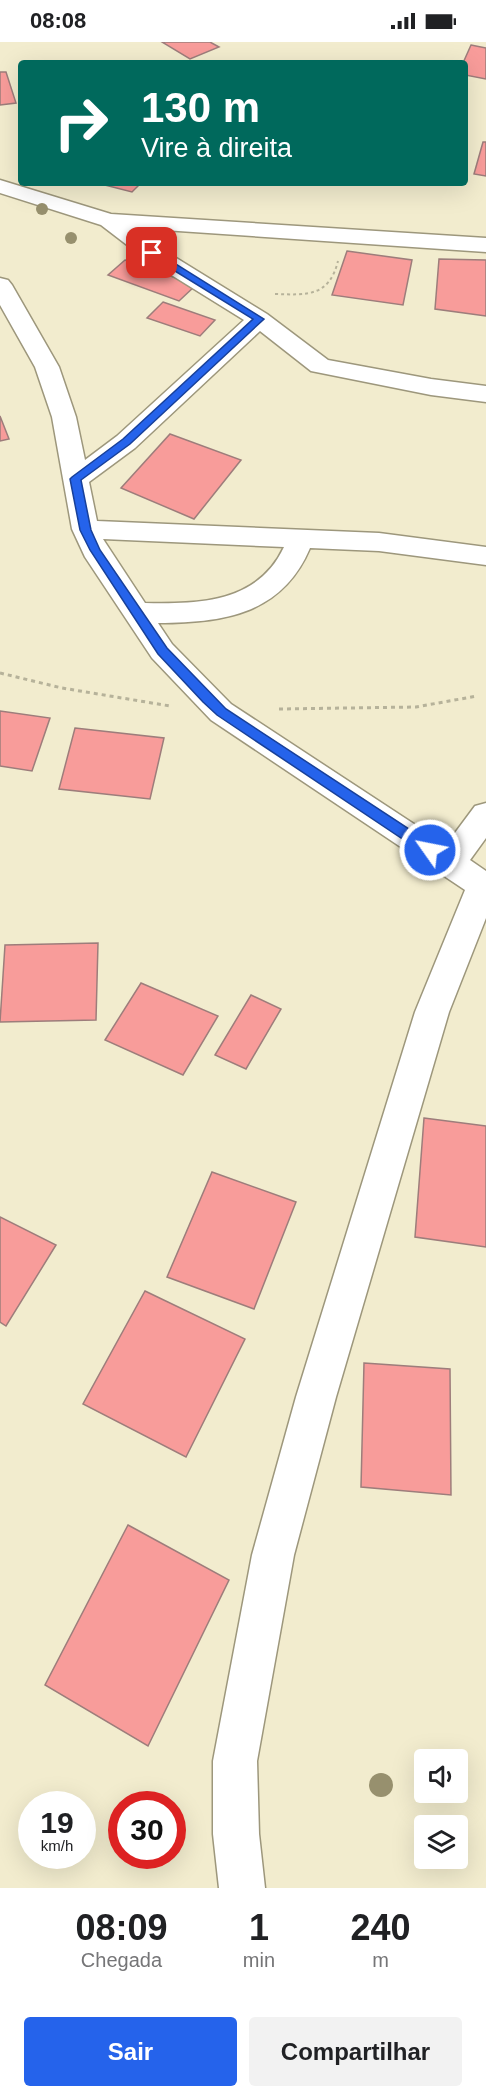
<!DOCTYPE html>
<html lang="pt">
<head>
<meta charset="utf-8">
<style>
	:root { --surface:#fff; --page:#f2f2f2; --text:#202124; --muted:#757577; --accent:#2563eb }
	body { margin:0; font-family:Arial,sans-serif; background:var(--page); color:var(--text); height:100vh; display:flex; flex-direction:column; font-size:22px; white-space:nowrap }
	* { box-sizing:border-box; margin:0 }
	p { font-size:20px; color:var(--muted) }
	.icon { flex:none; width:33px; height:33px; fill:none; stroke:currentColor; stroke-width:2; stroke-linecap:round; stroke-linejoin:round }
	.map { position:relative; height:1846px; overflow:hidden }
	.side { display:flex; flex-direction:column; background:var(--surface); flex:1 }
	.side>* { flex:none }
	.guide { position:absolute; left:18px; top:18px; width:450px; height:126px; border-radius:6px; box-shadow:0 6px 24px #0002; background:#00695c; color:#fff; overflow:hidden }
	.fabs { position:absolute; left:414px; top:1707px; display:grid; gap:12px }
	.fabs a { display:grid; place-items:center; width:54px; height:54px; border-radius:6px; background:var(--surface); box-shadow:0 6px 24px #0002; font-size:30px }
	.speed { position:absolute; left:18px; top:1749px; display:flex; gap:12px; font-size:30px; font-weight:700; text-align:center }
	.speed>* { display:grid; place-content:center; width:78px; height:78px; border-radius:50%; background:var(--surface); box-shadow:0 6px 24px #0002; line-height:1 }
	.speed small { font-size:15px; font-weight:400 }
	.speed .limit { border:9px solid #d22; background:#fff; color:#111 }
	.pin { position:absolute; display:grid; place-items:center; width:51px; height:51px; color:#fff; margin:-26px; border-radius:12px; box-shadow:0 3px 9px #0006 }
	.me { position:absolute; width:66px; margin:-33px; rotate:303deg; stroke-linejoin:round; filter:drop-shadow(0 0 4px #0008) }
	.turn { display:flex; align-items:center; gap:21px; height:126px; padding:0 24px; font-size:27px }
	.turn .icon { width:78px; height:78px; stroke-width:2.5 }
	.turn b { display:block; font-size:42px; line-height:51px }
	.eta { display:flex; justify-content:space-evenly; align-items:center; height:102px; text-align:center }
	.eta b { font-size:36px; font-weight:700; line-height:42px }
	.cta { display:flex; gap:12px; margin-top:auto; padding:12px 24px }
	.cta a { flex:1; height:69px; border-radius:6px; background:var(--accent); color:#fff; font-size:24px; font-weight:700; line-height:69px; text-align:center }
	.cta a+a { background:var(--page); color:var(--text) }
	.status { display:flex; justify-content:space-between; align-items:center; height:42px; padding:0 30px; background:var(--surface); direction:ltr }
	.status svg { height:16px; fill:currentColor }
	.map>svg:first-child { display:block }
	.building { fill:#f89c9a; stroke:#9d7d7b; stroke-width:1.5 }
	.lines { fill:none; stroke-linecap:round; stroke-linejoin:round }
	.street-casing { stroke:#9d977c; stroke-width:3 }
	.path-far1 { stroke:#b6b29a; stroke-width:2; stroke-dasharray:3 3; stroke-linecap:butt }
	.path { stroke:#b6b29a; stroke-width:3; stroke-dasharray:4 4; stroke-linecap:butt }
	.street { fill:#fff; fill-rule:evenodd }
	.tree { fill:#97906e }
	.route { fill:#2563eb; stroke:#184099; stroke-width:1.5 }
</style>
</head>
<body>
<div class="status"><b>08:08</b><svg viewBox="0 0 49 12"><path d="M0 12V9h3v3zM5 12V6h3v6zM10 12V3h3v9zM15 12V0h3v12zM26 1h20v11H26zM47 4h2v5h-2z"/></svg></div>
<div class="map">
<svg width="486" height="1846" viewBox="0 0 486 1846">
	<rect width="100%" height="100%" fill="#f2ecce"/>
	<path class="building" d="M162 0H210L219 5 190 17Z
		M471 3 486 6V37L465 33V21H463Z
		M0 30H6L16 61 0 63Z
		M483 100H486V134L474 132Z
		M97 141H141L132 150Z
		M347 209 412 218 403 263 332 253Z
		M439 217 486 218V274L435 267Z
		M125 218 196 243 179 259 108 233Z
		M163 260 215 278 200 294 147 276Z
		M0 374 9 397 0 399Z
		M170 392 241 418 194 477 121 446Z
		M0 669 50 676 32 729 0 724Z
		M75 686 164 696 150 757 59 747Z
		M98 901 96 978 0 980 5 903Z
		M141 941 218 974 183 1033 105 998Z
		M251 953 281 967 246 1027 215 1013Z
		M424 1076 486 1084V1205L415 1195Z
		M212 1130 296 1160 254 1267 167 1235Z
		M0 1175 56 1203 6 1284 0 1280Z
		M145 1249 245 1297 186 1415 83 1362Z
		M364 1321 450 1327 451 1453 361 1445Z
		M128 1483 229 1538 148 1704 45 1643Z"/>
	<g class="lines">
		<defs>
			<path id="street" d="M0 138 111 172 486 196V210L134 186 160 206 267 272 328 318 431 337 486 344V360L431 353 311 329 260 289 135 406 89 440 97 479 379 491 486 505V523L379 509 310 506C282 572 224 581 158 581L172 602 231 662 446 803 475 764 486 761V796L470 818 486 829V876L449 970 336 1355 294 1513 257 1719 259 1792 265 1846H219L213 1792V1719L252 1513 296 1355 415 970 465 848 211 678 152 616 85 515 72 487 52 375 35 325 0 263V236L8 238 12 243 59 325 76 375 85 418 117 394 244 278 144 216 101 183 0 151ZM103 497 284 505C258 561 199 562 145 561Z"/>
		</defs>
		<use href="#street" class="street-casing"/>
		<path class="path-far1" d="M275 252C307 253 329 255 338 219"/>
		<path class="path" d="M0 631 62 646 170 664
			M279 667 416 665 477 654"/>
		<use href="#street" class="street"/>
	</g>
	<g class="tree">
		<circle cx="42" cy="167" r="6"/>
		<circle cx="71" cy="196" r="6"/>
		<circle cx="381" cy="1743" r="12"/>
	</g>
	<path class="route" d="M149 209H155L264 277 130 402 81 438 91 488 100 508 167 606 226 667 435 804 437 808 435 812H425L217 673 203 660 158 612 90 508 80 488 70 437 72 435 123 397 253 277 149 213Z"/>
</svg>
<div class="fabs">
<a><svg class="icon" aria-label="sound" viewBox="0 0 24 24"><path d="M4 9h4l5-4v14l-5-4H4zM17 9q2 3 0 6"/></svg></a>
<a><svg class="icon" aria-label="layers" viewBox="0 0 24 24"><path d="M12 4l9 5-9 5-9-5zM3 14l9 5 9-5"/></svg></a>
</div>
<div class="speed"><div>19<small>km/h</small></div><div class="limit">30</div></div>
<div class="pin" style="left:152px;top:211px;background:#d93025"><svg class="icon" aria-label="arrive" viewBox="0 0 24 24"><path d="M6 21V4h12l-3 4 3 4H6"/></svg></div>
<svg class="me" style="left:430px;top:808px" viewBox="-20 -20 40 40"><circle r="17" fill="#2563eb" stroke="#fff" stroke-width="3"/><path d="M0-11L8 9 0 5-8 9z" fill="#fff"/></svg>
<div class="guide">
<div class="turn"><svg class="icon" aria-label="right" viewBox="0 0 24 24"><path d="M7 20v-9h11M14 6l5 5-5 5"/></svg><div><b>130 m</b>Vire à direita</div></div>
</div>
</div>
<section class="side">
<div class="eta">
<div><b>08:09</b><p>Chegada</p></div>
<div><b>1</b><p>min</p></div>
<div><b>240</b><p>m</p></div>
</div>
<div class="cta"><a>Sair</a><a>Compartilhar</a></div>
</section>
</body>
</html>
